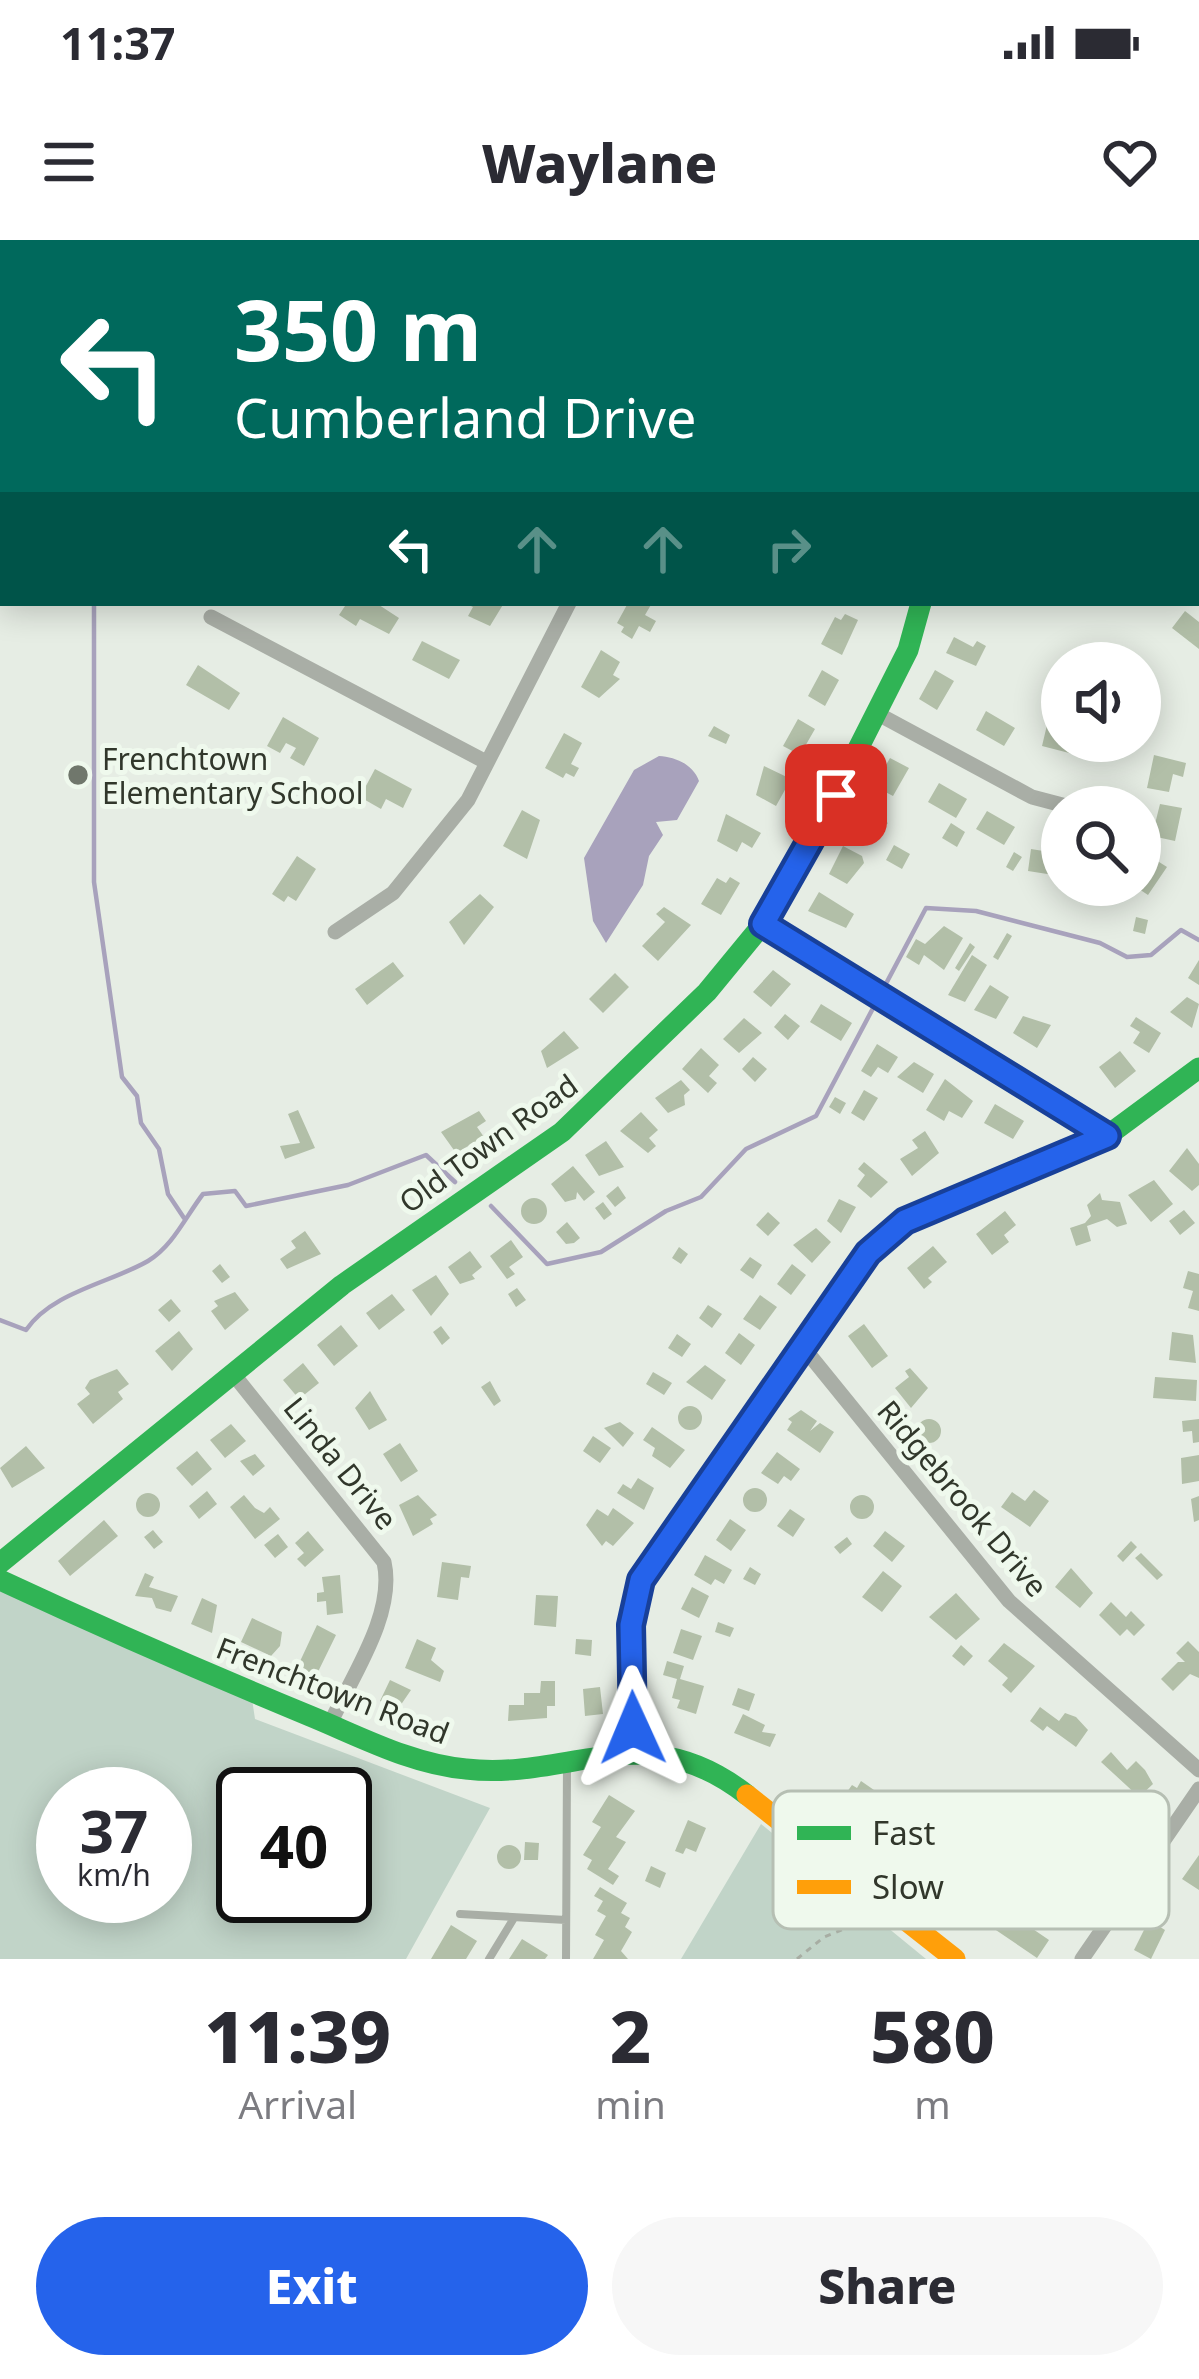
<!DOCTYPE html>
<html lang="en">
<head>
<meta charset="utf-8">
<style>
	:root { --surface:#fff; --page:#f7f7f7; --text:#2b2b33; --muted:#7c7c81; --accent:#2563eb }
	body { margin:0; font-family:"Noto Sans",sans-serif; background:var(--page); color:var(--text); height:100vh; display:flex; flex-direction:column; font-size:45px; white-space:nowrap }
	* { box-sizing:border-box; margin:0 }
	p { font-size:39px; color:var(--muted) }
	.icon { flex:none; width:66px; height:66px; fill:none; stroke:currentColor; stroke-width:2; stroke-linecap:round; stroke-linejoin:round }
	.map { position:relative; height:1719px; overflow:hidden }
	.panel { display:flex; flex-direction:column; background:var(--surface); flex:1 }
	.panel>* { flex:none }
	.guide { position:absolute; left:0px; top:0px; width:1200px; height:366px; box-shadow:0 6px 30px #0003; background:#00695c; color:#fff; overflow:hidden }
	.buttons { position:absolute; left:1041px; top:402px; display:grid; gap:24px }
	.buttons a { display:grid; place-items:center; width:120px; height:120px; border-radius:50%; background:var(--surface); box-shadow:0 6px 30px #0003; font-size:60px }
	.speed { position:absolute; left:36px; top:1527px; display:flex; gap:24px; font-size:60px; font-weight:700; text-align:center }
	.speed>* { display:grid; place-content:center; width:156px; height:156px; border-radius:50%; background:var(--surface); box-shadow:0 6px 30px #0003; line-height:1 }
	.speed small { font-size:30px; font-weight:400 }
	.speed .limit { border:6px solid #111; border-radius:18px; background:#fff; color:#111 }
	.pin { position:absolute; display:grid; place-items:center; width:102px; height:102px; color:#fff; margin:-51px; border-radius:24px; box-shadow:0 6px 18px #0006 }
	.me { position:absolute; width:132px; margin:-66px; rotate:359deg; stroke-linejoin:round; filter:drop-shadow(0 0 9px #0008) }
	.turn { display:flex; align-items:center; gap:42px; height:252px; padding:0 36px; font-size:54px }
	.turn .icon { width:156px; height:156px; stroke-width:2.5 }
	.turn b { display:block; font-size:84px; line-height:102px }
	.lanes { display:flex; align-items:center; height:114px; padding:0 36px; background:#0003; justify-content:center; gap:60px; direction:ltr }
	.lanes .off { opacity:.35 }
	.eta { display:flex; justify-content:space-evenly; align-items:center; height:204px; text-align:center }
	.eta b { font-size:72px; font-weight:800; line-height:84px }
	.primary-button { display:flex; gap:24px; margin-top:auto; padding:24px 36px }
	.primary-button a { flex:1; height:138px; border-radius:72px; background:var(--accent); color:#fff; font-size:48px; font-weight:800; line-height:138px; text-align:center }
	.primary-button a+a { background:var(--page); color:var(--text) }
	.status { display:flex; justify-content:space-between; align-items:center; height:84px; padding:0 60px; background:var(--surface); direction:ltr }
	.status svg { height:33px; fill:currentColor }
	header { display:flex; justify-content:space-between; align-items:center; height:156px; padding:0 36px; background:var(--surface); font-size:54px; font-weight:800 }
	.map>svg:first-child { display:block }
	.green { fill:#c1d4c8; fill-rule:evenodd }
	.water { fill:#a8a2bc }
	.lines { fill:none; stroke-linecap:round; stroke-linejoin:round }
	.stream { stroke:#a8a2bc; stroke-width:4.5 }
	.building { fill:#b2bfa8 }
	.path { stroke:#a7ada3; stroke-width:3; stroke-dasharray:6 6; stroke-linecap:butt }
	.lane { stroke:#a9aea6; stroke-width:8 }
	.street { stroke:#a9aea6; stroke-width:15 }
	.fast { stroke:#30b455; stroke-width:21 }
	.slow { stroke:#ff9f0a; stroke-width:21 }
	.route-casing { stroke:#184099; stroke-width:30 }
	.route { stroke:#2563eb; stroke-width:21 }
	.poi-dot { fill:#70776c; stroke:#eff9ed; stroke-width:4.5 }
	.labels { text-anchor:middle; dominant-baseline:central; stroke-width:10; stroke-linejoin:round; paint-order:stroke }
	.poi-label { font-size:30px; fill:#31372b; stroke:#eff9ed; text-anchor:start }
	.street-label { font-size:30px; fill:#31372b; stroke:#eff9ed }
	.key { fill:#eff9ed; stroke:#b6bfb3; stroke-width:3 }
	.key-label { font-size:33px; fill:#31372b }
</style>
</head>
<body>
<div class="status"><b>11:37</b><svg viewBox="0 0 49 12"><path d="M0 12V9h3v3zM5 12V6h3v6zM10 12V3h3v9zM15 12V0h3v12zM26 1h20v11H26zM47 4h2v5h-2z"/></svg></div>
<header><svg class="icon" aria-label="menu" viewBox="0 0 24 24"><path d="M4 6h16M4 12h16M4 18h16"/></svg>Waylane<svg class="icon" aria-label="heart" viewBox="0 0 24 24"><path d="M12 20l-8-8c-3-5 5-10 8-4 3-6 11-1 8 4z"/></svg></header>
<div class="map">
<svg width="1199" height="1719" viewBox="0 0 1199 1719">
	<rect width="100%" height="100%" fill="#e6ede4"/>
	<path class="green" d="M0 1346 252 1459 255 1479 490 1568 406 1719H0ZM63 1554H165V1656H63ZM243 1554H345V1656H243Z
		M761 1584 926 1719H681Z"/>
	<path class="water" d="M659 516C675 517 693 524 699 541L677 580 656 582 663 595 649 616 643 645 606 703 593 681 584 618 634 530Z"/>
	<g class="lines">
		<path class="stream" d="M0 43 3 29
			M0 78 3 80
			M94 363V642L122 837 137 856 141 883 159 909 168 954 184 978
			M491 966 547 1024 601 1012 666 971 701 957 746 909 816 876 926 668 976 671 1100 703 1127 717 1151 715 1181 690 1199 700
			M0 1080 26 1090C52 1052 110 1043 148 1021 173 1006 186 976 203 954L235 951 246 966 348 945 426 915 455 942"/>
	</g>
	<path class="building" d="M347 363H376L399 378 389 394 360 379 356 386 339 375Z
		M465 363H504L490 386 468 376 473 367Z
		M628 363H652L645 375 656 381 650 392 639 386 632 399 621 392 624 387 617 383Z
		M1185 371 1199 382V409L1172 388Z
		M845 374 858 380 842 415 821 404 835 377 841 380Z
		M954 397 973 407 977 401 986 406 976 426 946 413Z
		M422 401 460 420 449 439 412 420Z
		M601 410 620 422 613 435 620 439 599 458 581 447Z
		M198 425 240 453 229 470 186 445Z
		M822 430 839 440 825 466 808 456Z
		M935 430 954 441 937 470 919 459Z
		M986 471 1015 488 1004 506 976 490Z
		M283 477 319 498 304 526 290 518 296 508 286 503 280 513 267 506Z
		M798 479 815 489 800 515 783 506Z
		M1047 485 1062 489V501H1077L1073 514 1042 506Z
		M714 486 730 495 726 504 708 496Z
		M564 493 582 503 571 524 579 528 574 537 566 533 563 538 545 528Z
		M1154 515 1186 523 1183 537 1173 534 1169 552 1147 548Z
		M890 518 909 528 893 556 874 546Z
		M764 526 791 539 776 566 756 555Z
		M375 529 412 549 403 568 386 559 381 569 360 557Z
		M939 543 967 559 956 578 928 562Z
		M1160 564 1182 568 1175 601 1152 596Z
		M865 569 888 583 870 600 852 589Z
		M522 570 540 580 527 619 503 606Z
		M987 571 1015 587 1004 605 976 589Z
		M726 574 761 593 752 608 742 602 737 612 717 601Z
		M951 583 965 592 957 607 942 598Z
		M894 605 910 614 902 629 886 620Z
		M843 606 862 616 864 623 847 644 829 634Z
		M1031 609 1062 614 1060 636 1028 631Z
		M1014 612 1022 617 1013 631 1006 627Z
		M1148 615 1167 627 1148 655 1133 645H1140V626Z
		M297 616 316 629 296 661 288 656 284 662 272 654Z
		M730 637 740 643 721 675 701 664 717 638 726 643Z
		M819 652 854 674 846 688 808 671Z
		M480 654 494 667 464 705 449 682Z
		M664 667 691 685 658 721 642 706 665 682 656 674Z
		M1136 677 1148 680 1145 694 1133 691Z
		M944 686 963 698 944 730 924 715 919 725 906 717 916 699 925 704Z
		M1007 693 1012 696 998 720 993 717Z
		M970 703 975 707 959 731 955 728Z
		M972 715 987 725 965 762 948 755Z
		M1199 720V745L1188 738Z
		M393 722 404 736 367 765 355 749Z
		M773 730 791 744 771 767 753 752Z
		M615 733 629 747 603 773 589 759Z
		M990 745 1009 757 996 779 974 770Z
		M1187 757 1199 764 1192 788 1170 772Z
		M821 764 852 783 841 801 810 782Z
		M785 774 800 786 788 800 774 787Z
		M1023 776 1051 785 1037 808 1013 793Z
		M1136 777 1161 793 1149 813 1133 803 1140 792 1130 786Z
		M744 778 762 793 739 813 723 799Z
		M564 791 579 808 547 828 541 811Z
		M877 804 898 817 888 833 878 827 871 837 861 831Z
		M701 808 719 825 709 836 717 843 708 853 682 829Z
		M1120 811 1136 831 1115 848 1099 827Z
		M753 817 767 829 755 842 742 829Z
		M914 822 934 834 923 853 897 837Z
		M945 839 973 861 962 878 949 871 944 881 926 870Z
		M681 840 690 850 684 855 685 865 668 873 655 858Z
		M864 850 878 858 864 881 851 873Z
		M835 857 846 863 840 874 829 867Z
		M995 864 1024 881 1013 899 984 883Z
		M298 870 315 908 285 919 280 906 300 903 288 874Z
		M479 871 486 881 477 887 484 897 456 913 441 892Z
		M641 872 658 890 649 898 656 906 648 913 620 891Z
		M925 891 939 913 912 936 900 919 918 908 912 900Z
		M606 901 624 927 599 936 585 915Z
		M1187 908 1199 924V945L1192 951 1169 931Z
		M864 922 888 942 871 958 857 946 865 935 858 929Z
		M573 926 595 952 584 961 577 952 576 959 565 962 551 944Z
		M1154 940 1173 964 1151 982 1128 955Z
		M618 946 626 958 615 967 606 956Z
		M1100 953 1102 960 1120 962 1127 984 1117 987 1107 979 1087 986 1091 1001 1076 1006 1070 988 1085 983 1091 976 1087 965Z
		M521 971a13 13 0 1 1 26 0a13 13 0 1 1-26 0Z
		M839 959 856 967 841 993 827 981Z
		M603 962 612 974 604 980 595 968Z
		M1184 970 1195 983 1180 995 1169 981Z
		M1005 971 1016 985 1004 995 1009 1002 992 1015 976 994Z
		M768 972 780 983 768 996 756 985Z
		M567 982 580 998 574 1003 566 1004 556 992Z
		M816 988 831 1002 812 1023 793 1005Z
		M305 991 321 1014 287 1029 280 1019 296 1008 291 1001Z
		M511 1000 523 1017 509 1027 515 1034 507 1039 490 1016Z
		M933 1006 947 1022 928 1038 932 1042 924 1049 907 1028Z
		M679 1007 688 1014 681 1024 672 1018Z
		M470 1011 482 1027 472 1035 475 1039 460 1044 448 1027Z
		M750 1017 762 1025 753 1039 740 1030Z
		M220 1024 230 1037 222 1043 212 1031Z
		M792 1024 806 1035 791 1055 777 1044Z
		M1188 1031 1199 1034V1071L1188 1068 1193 1051 1183 1048Z
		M436 1035 449 1054 431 1076 412 1050Z
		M517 1048 526 1060 516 1067 508 1054Z
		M235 1052 249 1070 225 1090 211 1071 218 1066 214 1061Z
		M392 1054 405 1070 379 1090 366 1073Z
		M760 1055 777 1067 760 1090 743 1079Z
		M171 1059 181 1071 169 1082 158 1070Z
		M708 1065 722 1074 712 1088 699 1078Z
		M864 1084 888 1116 872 1128 848 1096Z
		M341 1085 358 1106 334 1126 317 1105Z
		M441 1086 450 1098 442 1105 433 1092Z
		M179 1091 193 1109 172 1131 155 1111Z
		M1172 1092 1193 1095 1196 1123 1169 1120Z
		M739 1093 755 1105 741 1125 725 1113Z
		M677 1094 691 1104 682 1117 668 1108Z
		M303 1123 319 1143 299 1159 283 1140Z
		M705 1125 726 1140 712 1160 686 1142Z
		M910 1128 928 1148 911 1168 895 1148 909 1137 905 1131Z
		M117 1129 129 1144 118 1152 123 1159 93 1184 77 1164 90 1154 85 1148 90 1140Z
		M653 1132 672 1143 664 1155 646 1144Z
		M1155 1137 1197 1140 1196 1161 1153 1158Z
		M490 1141 501 1161 494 1166 481 1147Z
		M370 1151 387 1180 369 1190 355 1168Z
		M678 1178a12 12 0 1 1 24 0a12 12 0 1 1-24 0Z
		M801 1170 817 1181 810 1191 820 1183 834 1192 820 1213 787 1190 792 1182 788 1179Z
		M917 1191a12 12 0 1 1 24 0a12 12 0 1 1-24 0Z
		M1199 1179V1202L1193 1203 1192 1191 1183 1192 1182 1181Z
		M620 1182 634 1193 623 1207 604 1188Z
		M231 1184 246 1201 225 1218 210 1200Z
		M652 1187 685 1210 670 1228 652 1216 655 1208 643 1200Z
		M593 1196 611 1208 600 1223 583 1211Z
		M400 1203 418 1231 401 1242 383 1214Z
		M26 1206 45 1228 12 1248 0 1228Z
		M197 1211 212 1229 192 1246 176 1228Z
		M777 1212 800 1229 791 1241 784 1236 778 1244 761 1233Z
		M255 1214 265 1226 253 1236 240 1221Z
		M1199 1215V1241L1182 1244 1181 1218Z
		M638 1238 654 1248 644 1270 617 1253 623 1244 631 1249Z
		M743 1260a12 12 0 1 1 24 0a12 12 0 1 1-24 0Z
		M1034 1250 1049 1261 1030 1287 1001 1267 1012 1252 1025 1261Z
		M207 1251 217 1264 199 1279 189 1266Z
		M136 1265a12 12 0 1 1 24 0a12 12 0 1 1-24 0Z
		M850 1267a12 12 0 1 1 24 0a12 12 0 1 1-24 0Z
		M244 1255 255 1268 264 1273 270 1267 280 1279 255 1299 230 1267Z
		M418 1255 437 1275 430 1279 433 1284 413 1296 399 1265Z
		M1199 1256V1280L1194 1282 1191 1259Z
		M613 1268 634 1283 613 1306 606 1301 602 1306 586 1285 597 1269 608 1276Z
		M790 1269 805 1279 793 1297 777 1286Z
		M730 1279 746 1290 731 1311 716 1300Z
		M104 1280 118 1296 70 1336 58 1321Z
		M153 1290 163 1302 154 1309 144 1297Z
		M308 1291 324 1310 305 1327 297 1319 304 1313 295 1303Z
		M885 1291 905 1306 892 1322 873 1306Z
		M278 1294 288 1307 275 1318 264 1305Z
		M847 1297 852 1304 840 1314 834 1307Z
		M1131 1301 1137 1307 1123 1322 1117 1316Z
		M1141 1313 1163 1335 1157 1340 1135 1318Z
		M705 1315 732 1330 724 1344 715 1339 711 1345 694 1335Z
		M442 1322 471 1326 469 1338 461 1337 458 1360 437 1357Z
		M750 1327 761 1334 755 1345 743 1339Z
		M1071 1328 1093 1353 1080 1368 1055 1347Z
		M883 1331 902 1346 882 1372 862 1357Z
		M145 1333 154 1337 149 1347 178 1356 171 1372 156 1368 152 1358 135 1356Z
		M340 1335 343 1373 327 1375 326 1361 317 1362V1353L324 1352 322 1337Z
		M692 1347 709 1356 699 1378 681 1369Z
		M956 1353 980 1379 956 1400 929 1377Z
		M536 1355 558 1356 556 1387 534 1385Z
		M202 1358 217 1365 212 1393 191 1384Z
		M1111 1362 1126 1377 1131 1371 1145 1385 1134 1396 1127 1389 1120 1396 1099 1375Z
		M252 1378 282 1392 280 1406 271 1416 241 1402Z
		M718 1382 734 1388 730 1397 715 1392Z
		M317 1385 336 1395 314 1440 295 1432Z
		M681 1389 702 1396 693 1420 673 1413Z
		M417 1399 436 1408 431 1420 444 1431 440 1442 405 1428Z
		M576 1399 592 1400 591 1416 575 1414Z
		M1188 1401 1199 1412V1438L1190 1434 1173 1451 1161 1439 1178 1422H1185L1176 1413Z
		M1004 1403 1035 1426 1011 1453 1002 1445 1008 1438 988 1421Z
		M961 1405 973 1416 964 1426 952 1416Z
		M667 1421 684 1426 680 1439 704 1446 696 1474 677 1468 680 1460 672 1458 677 1439 663 1435Z
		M390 1440 411 1450 398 1469 380 1461Z
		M541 1441H555V1466H547V1478L508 1481 509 1465H524V1453H540Z
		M600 1447 603 1474 585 1476 583 1449Z
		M738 1448 755 1454 749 1471 732 1465Z
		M1040 1467 1059 1481 1065 1473 1076 1477 1088 1490 1076 1507 1047 1486 1043 1491 1030 1481Z
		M743 1474 765 1485 762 1492 776 1494 770 1507 734 1493Z
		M1111 1512 1127 1530 1136 1521 1145 1530 1153 1544 1139 1557 1101 1522Z
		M861 1541 874 1550 869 1557 881 1566 864 1589 839 1563 852 1545 857 1548Z
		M609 1555 635 1571 616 1597 626 1602 608 1629 619 1636 613 1645 587 1629 592 1620 583 1615 601 1587 592 1582Z
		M688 1580 706 1588 696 1612 686 1608 683 1614 675 1611Z
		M525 1602 539 1603 538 1620H524Z
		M497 1617a12 12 0 1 1 24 0a12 12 0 1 1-24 0Z
		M1199 1615V1650L1182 1639Z
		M651 1626 666 1633 660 1648 645 1641Z
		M600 1647 627 1663 621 1673 630 1678 625 1687 632 1692 621 1711 628 1719H593L604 1700 595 1695 606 1676 597 1671 603 1661 594 1656Z
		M999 1666 1049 1700 1037 1718 987 1684Z
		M1149 1680 1165 1690 1151 1719 1134 1710Z
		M451 1685 477 1701 466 1719H431Z
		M522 1699 548 1715 545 1719H509Z"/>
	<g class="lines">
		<path class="path" d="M797 1719 824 1697 872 1678"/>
		<path class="lane" d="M460 1674 566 1680
			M489 1719 514 1678
			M566 1719 567 1523"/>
		<path class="street" d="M1188 3 1189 0
			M1197 32 1199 34
			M1197 332 1199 334
			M211 377 486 522
			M878 474 1032 557 1070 567
			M763 684 1107 896
			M335 692 393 653 468 560 569 363
			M803 1107 1009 1361 1199 1530
			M234 1135 384 1322C396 1375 350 1439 329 1486
			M1082 1719 1199 1549"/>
		<path class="fast" d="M907 3 909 0
			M0 1323 342 1045 562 892 707 752 763 684 814 596 908 410 921 363
			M0 1340C103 1388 206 1433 310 1476 361 1497 411 1524 466 1529 570 1541 644 1474 747 1555
			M633 1510 631 1385 641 1340 868 1013 905 981 1107 896 1199 828"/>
		<path class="slow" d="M747 1555 955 1719"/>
	</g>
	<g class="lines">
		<defs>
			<path id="route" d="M633 1488 631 1385 641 1340 868 1013 905 981 1107 896 763 684 836 555"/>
		</defs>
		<use href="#route" class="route-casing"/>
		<use href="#route" class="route"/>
	</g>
	<circle class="poi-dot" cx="78" cy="535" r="12"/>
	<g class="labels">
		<g class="poi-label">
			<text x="102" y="518">Frenchtown<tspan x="102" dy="34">Elementary School</tspan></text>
		</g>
		<g class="street-label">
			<text transform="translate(488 903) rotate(-36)">Old Town Road</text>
			<text transform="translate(341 1223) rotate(51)">Linda Drive</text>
			<text transform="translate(963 1258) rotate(50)">Ridgebrook Drive</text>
			<text transform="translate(333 1450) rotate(21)">Frenchtown Road</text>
		</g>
	</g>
	<rect x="773" y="1551" width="396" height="138" rx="18" class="key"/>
	<rect x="797" y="1586" width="54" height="14" fill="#30b455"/>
	<rect x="797" y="1640" width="54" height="14" fill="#ff9f0a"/>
	<g class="key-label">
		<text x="872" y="1605">Fast</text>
		<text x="872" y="1659">Slow</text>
	</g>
</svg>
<div class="buttons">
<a><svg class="icon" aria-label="sound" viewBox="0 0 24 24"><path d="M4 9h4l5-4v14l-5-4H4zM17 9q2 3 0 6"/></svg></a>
<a><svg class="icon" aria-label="search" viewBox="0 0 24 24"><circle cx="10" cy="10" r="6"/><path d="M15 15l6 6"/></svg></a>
</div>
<div class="speed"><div>37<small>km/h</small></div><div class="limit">40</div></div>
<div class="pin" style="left:836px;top:555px;background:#d93025"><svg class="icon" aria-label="arrive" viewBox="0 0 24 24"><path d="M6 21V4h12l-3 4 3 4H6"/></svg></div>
<svg class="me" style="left:633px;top:1488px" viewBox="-20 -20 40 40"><path d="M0-17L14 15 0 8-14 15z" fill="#2563eb" stroke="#fff" stroke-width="4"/></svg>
<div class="guide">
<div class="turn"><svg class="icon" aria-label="left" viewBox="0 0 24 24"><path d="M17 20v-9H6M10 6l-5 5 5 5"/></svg><div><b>350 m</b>Cumberland Drive</div></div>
<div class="lanes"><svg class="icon" aria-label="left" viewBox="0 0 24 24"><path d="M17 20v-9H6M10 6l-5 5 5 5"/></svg><svg class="icon off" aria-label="ahead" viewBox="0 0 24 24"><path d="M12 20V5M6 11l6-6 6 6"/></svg><svg class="icon off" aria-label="ahead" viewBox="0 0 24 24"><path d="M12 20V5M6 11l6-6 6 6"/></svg><svg class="icon off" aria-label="right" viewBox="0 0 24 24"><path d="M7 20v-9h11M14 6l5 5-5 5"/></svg></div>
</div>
</div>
<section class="panel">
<div class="eta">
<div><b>11:39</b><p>Arrival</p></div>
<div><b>2</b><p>min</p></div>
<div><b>580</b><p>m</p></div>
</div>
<div class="primary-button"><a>Exit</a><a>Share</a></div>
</section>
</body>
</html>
